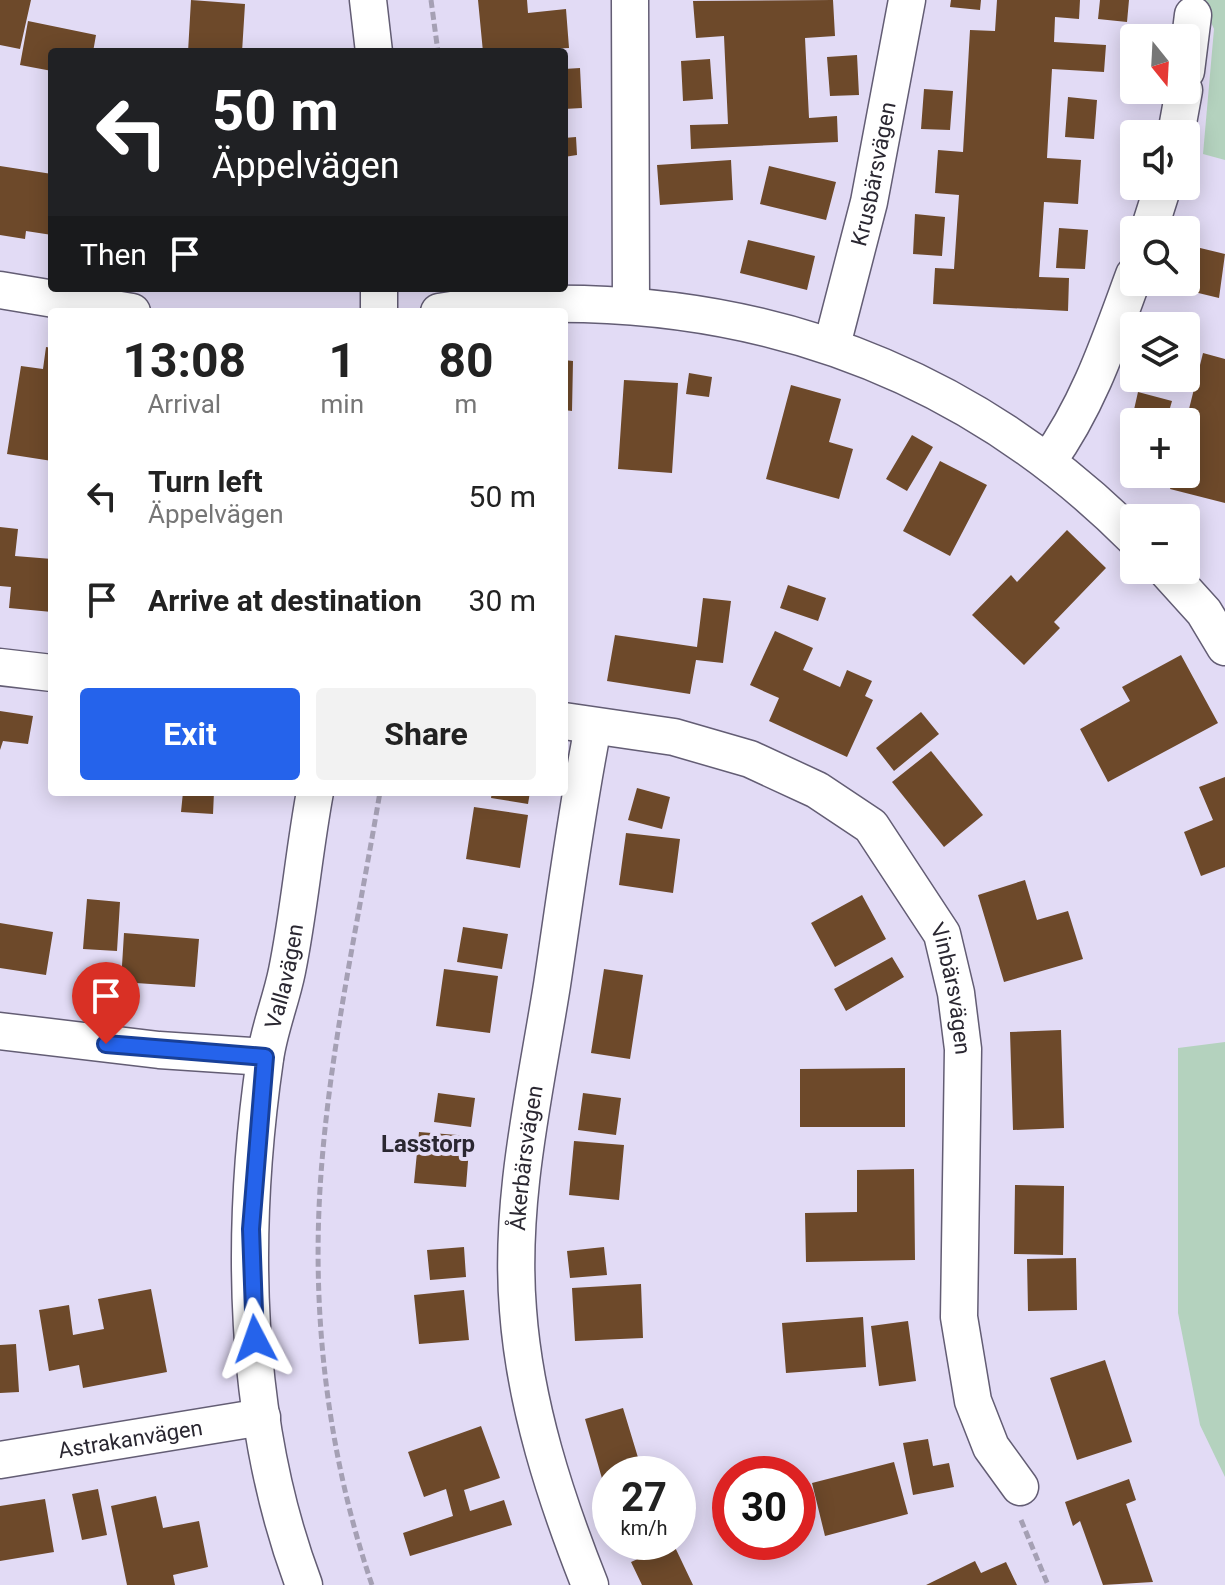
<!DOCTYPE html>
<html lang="en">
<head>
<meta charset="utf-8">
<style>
	:root { --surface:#fff; --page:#f2f2f2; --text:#222; --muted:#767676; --accent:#2563eb }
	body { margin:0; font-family:Roboto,sans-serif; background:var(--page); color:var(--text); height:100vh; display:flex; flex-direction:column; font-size:30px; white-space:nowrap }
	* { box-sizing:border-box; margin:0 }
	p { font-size:26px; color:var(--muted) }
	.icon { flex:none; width:44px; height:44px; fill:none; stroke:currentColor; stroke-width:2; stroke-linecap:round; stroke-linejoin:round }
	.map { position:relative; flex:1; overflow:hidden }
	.panel { position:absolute; left:48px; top:308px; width:520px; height:488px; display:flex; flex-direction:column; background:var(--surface); border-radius:8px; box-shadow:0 4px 20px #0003 }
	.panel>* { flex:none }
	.top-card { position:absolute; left:48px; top:48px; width:520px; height:244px; border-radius:8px; box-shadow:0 4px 20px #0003; background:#202124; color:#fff; overflow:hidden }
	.needle { width:52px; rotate:162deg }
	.buttons { position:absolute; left:1120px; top:24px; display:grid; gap:16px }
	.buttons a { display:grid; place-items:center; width:80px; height:80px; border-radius:8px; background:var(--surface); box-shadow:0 4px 20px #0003; font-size:40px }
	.speed { position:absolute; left:592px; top:1456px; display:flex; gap:16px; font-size:40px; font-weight:700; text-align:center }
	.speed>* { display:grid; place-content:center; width:104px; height:104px; border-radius:50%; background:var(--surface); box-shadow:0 4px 20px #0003; line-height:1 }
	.speed small { font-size:20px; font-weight:400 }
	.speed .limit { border:12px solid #d22; background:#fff; color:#111 }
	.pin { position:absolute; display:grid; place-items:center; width:68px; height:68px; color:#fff; margin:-82px -34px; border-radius:50% 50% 50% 0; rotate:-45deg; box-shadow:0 0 8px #0007 }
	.pin .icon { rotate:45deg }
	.me { position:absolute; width:88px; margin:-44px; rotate:356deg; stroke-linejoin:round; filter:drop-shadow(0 0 6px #0008) }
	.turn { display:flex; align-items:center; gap:28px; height:168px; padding:0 32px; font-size:36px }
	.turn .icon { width:104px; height:104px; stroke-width:2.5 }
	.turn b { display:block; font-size:56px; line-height:68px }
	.then { display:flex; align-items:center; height:76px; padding:0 32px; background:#0003; gap:16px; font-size:30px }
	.eta { display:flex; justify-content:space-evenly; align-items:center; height:136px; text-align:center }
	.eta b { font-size:48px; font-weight:700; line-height:56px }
	.cta { display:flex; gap:16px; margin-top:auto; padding:16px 32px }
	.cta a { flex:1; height:92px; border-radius:8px; background:var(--accent); color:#fff; font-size:32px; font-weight:700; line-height:92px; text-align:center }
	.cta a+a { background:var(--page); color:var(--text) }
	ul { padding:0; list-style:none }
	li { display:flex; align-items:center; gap:24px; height:104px; padding:0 32px }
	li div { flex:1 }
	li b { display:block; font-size:30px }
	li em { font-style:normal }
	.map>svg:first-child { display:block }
	.green { fill:#b4d2be }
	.building { fill:#6d492a }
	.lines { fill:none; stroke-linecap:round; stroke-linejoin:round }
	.minor-casing { stroke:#635d74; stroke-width:39 }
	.path { stroke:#a5a0b4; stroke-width:5; stroke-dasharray:8 4; stroke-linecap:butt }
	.minor { stroke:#fff; stroke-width:36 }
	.route-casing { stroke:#184099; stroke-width:20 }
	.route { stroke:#2563eb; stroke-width:14 }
	.labels { text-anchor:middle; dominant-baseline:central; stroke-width:8; stroke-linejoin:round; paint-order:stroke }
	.street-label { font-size:22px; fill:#2a2731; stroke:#e2dbf5 }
	.neighbourhood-label { font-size:24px; font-weight:bold; fill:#2a2731; stroke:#e2dbf5 }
</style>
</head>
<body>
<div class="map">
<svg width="1225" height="1585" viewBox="0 0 1225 1585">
	<rect width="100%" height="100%" fill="#e2dbf5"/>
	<path class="green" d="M1201 0H1225V160L1203 154 1214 29Z
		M1225 1042V1477L1200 1425 1178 1313V1048Z"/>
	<path class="building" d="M0 0H31L20 49 0 45Z
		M191 0 245 4 242 52H188Z
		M478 0H527L528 13 566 9 569 48 483 52Z
		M833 0 835 36 805 38 809 118 837 116 838 142 691 149 690 125 728 124 724 36 696 38 693 1Z
		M951 0H981L980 10 950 7Z
		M997 0H1080L1079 19 1055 17 1054 42 1106 45 1104 72 1052 69 1047 158 1081 160 1078 204 1044 202 1039 277 1069 278 1068 311 933 304 935 268 954 269 959 195 935 193 938 150 963 152 970 30 995 31Z
		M1100 0H1129L1127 22 1098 19Z
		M28 21 96 35 93 52H52V71L20 65Z
		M857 55 859 95 830 96 827 57Z
		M710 59 713 99 683 101 681 61Z
		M580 68 582 108 564 109V69Z
		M924 89 953 91 950 130 921 129Z
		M1068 97 1097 100 1094 139 1065 137Z
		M576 137 577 155 564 157V138Z
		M731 160 733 200 660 205 657 165Z
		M0 166 52 174V235L26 231 25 239 0 235Z
		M769 166 836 182 826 220 760 204Z
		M915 214 945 217 942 256 913 254Z
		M1059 228 1088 230 1085 269 1056 268Z
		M748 240 815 256 807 290 740 273Z
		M1196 247 1225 254 1219 298 1186 290Z
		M46 347 52 348V461L7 454 21 366 43 369Z
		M1203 353 1225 359V503L1170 489 1174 474H1186V428L1193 430 1198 411 1189 409Z
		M564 360 573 361 572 411 564 410Z
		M689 373 712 377 709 397 686 394Z
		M624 380 678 383 672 473 618 469Z
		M791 385 841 399 829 442 853 449 839 499 766 479Z
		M1138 392 1172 401 1166 422H1134V437L1128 436Z
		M912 435 933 447 907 491 886 479Z
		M940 461 987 485 950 556 903 531Z
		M0 527 18 529 15 556 52 559V612L9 608 11 587 0 586Z
		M1067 530 1106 568 1054 622 1060 628 1024 665 972 615 1011 575 1017 582Z
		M788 585 826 598 818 621 780 608Z
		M703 598 731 601 723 663 696 660 690 694 607 681 615 635 697 647Z
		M775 631 813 648 803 670 840 687 847 670 872 681 865 696 873 700 847 757 769 721 779 698 750 685Z
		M1181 655 1218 723 1108 782 1080 729 1130 701 1122 687Z
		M0 711 33 716 28 744 3 741 0 750Z
		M921 712 939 734 894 771 876 748Z
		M931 751 983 815 944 847 892 782Z
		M1225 777V867L1201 876 1184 832 1213 820 1199 787Z
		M637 788 670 797 662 829 628 820Z
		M183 792H214L213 814 181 812Z
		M492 792H530L528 804 491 798Z
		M474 807 528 815 520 868 466 859Z
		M626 833 680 839 673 893 619 885Z
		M1025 880 1037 920 1068 911 1083 959 1004 982 978 895Z
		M862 895 886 939 835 967 811 923Z
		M87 899 120 902 117 951 83 949Z
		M0 923 53 932 46 975 0 968Z
		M463 927 508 934 502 969 457 962Z
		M124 933 199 939 195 987 121 982Z
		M892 957 904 977 846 1011 834 989Z
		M444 969 498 976 490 1033 436 1026Z
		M604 969 643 975 630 1059 591 1053Z
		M1061 1030 1064 1128 1013 1130 1010 1032Z
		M905 1068V1127H800V1069Z
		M438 1093 475 1098 471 1127 434 1122Z
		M583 1093 621 1098 616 1135 578 1130Z
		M419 1132 470 1136 466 1187 414 1183Z
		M574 1141 624 1145 619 1200 569 1195Z
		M914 1169 915 1260 806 1262 805 1213 857 1212V1170Z
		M1015 1185 1064 1186 1063 1255 1014 1254Z
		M464 1247 466 1277 430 1280 427 1250Z
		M604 1247 607 1275 570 1278 567 1251Z
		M1076 1258 1077 1310 1028 1311 1027 1259Z
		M641 1284 643 1338 575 1341 572 1288Z
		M151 1289 167 1372 83 1388 79 1365 49 1371 39 1310 69 1305 73 1335 104 1329 98 1299Z
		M464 1290 469 1340 419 1344 414 1295Z
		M863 1317 866 1367 786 1373 782 1323Z
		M908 1321 916 1381 879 1386 871 1326Z
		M16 1344 19 1392 0 1393V1345Z
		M1105 1360 1132 1442 1077 1460 1050 1378Z
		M623 1408 643 1474H610L609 1503 585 1419Z
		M481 1426 500 1478 464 1490 470 1511 504 1500 512 1525 410 1556 403 1533 453 1516 446 1489 424 1497 408 1452Z
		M928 1439 933 1466 949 1463 954 1487 913 1495 903 1443Z
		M894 1462 908 1514 825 1536 812 1483Z
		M1129 1479 1136 1500 1126 1504 1153 1582 1103 1585 1080 1521 1073 1526 1065 1502Z
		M98 1489 107 1535 82 1540 72 1494Z
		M156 1496 163 1528 199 1521 208 1567 173 1575 175 1585H127L111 1506Z
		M45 1499 54 1552 0 1561V1506Z
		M673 1543 693 1585H642L631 1562Z
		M975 1561 981 1573 1006 1562 1017 1585H926Z"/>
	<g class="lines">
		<defs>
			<g id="minor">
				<path d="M368 0 374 52"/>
				<path d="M630 0 631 306"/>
				<path d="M1186 71 1193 15"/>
				<path d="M1176 134 1184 90"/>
				<path d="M1149 230 1163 186"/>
				<path d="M0 290 132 312"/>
				<path d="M379 312V288"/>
				<path d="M439 312C487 304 536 303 584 304 797 310 983 387 1134 538"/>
				<path id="s1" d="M832 345 869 202 907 0"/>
				<path d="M1048 461C1089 404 1110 340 1134 275"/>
				<path d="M1166 570 1204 612 1225 647"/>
				<path d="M0 667 52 673"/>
				<path id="s2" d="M564 721 674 737 750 759 817 790 871 826 942 934 956 993 963 1049 959 1317 973 1401 991 1447 1020 1487"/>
				<path d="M0 1031 159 1050 265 1057"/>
				<path id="s3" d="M0 1460 262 1417"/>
				<path id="s4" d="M304 1585C242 1421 240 1231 265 1059 269 1029 281 1001 287 971 299 912 304 851 315 792"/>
				<path id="s5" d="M590 1585C555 1497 525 1405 518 1310 509 1201 535 1092 552 985 565 899 576 813 593 727"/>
			</g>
		</defs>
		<use href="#minor" class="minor-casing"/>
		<path class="path" d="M431 0 438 52
			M1021 1520 1048 1585
			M372 1585C329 1459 312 1322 320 1189 328 1056 358 923 380 792"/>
		<use href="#minor" class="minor"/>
	</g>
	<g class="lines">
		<defs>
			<path id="route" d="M106 1044 265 1057 251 1229 255 1339"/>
		</defs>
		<use href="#route" class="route-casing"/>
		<use href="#route" class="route"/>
	</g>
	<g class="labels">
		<g class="street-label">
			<text stroke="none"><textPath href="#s1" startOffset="176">Krusbärsvägen</textPath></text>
			<text stroke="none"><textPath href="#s4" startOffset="618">Vallavägen</textPath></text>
			<text stroke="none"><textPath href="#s2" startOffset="514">Vinbärsvägen</textPath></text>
			<text stroke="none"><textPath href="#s5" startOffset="438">Åkerbärsvägen</textPath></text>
			<text stroke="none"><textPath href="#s3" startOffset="132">Astrakanvägen</textPath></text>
		</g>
		<g class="neighbourhood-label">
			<text x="428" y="1144">Lasstorp</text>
		</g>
	</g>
</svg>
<div class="buttons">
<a><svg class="needle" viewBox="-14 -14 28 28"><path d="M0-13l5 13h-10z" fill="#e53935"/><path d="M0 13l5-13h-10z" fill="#767676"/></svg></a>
<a><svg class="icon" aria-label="sound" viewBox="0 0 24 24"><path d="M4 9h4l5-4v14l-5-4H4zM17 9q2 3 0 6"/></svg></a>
<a><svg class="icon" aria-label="search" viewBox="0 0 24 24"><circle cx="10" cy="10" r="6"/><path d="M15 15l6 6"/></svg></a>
<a><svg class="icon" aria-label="layers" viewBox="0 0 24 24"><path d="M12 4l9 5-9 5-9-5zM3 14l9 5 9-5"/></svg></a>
<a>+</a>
<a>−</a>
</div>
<div class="speed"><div>27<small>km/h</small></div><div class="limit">30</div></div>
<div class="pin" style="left:106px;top:1044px;background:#d93025"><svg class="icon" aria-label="arrive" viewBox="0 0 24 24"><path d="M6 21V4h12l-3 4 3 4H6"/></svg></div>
<svg class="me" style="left:255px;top:1339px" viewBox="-20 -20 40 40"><path d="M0-17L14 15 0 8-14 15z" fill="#2563eb" stroke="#fff" stroke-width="4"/></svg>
<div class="top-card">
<div class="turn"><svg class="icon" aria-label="left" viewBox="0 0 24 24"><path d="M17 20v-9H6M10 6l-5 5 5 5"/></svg><div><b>50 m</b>Äppelvägen</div></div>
<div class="then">Then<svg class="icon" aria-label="arrive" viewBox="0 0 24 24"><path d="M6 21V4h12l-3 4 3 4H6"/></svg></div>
</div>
<section class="panel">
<div class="eta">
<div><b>13:08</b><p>Arrival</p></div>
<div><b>1</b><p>min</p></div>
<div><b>80</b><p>m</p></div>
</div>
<ul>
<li><svg class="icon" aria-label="left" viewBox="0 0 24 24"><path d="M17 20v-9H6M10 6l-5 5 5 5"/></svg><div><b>Turn left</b><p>Äppelvägen</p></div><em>50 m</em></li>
<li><svg class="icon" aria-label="arrive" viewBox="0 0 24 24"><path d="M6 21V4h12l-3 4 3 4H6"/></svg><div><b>Arrive at destination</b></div><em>30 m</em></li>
</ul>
<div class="cta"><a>Exit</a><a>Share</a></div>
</section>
</div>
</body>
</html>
